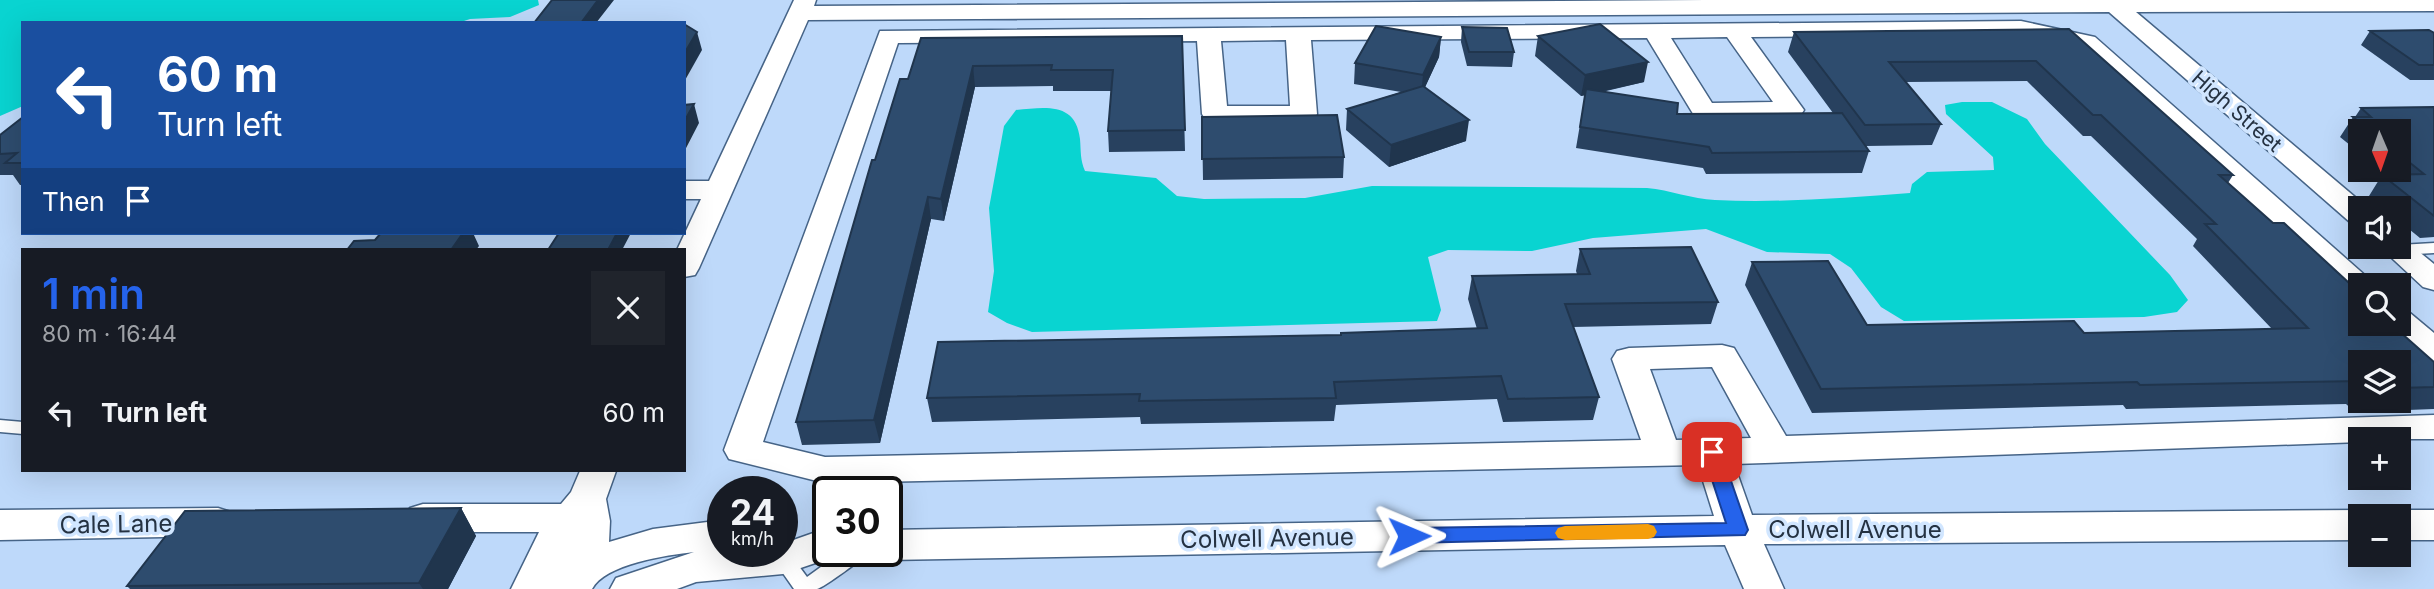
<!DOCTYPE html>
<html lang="en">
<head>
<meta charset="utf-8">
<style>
	:root { --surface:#171b24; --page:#20242c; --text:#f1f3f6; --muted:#9ea1a6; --accent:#2563eb }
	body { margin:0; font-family:Inter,sans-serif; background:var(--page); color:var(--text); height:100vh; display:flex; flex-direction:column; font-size:26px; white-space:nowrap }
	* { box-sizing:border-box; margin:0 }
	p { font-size:23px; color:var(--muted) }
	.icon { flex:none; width:38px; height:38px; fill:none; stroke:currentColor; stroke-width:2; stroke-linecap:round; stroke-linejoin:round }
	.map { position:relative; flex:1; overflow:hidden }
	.drawer { position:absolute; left:21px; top:248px; width:665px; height:224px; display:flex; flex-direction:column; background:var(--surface); border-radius:0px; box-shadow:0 7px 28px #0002 }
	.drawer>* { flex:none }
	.banner { position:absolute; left:21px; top:21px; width:665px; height:214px; border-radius:0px; box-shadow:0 7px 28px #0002; background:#1a4fa0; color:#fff; overflow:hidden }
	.needle { width:46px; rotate:178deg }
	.buttons { position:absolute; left:2348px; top:119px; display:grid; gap:14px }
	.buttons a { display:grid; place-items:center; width:63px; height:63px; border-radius:0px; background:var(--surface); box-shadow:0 7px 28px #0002; font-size:35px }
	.speed { position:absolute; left:707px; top:476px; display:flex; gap:14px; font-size:35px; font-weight:700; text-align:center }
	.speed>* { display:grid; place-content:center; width:91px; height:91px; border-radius:50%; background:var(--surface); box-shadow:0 7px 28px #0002; line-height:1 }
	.speed small { font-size:18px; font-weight:400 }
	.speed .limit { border:4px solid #111; border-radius:10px; background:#fff; color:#111 }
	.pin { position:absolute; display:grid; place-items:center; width:60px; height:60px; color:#fff; margin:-30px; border-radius:14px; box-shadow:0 4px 10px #0006 }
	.me { position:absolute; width:77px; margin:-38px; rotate:89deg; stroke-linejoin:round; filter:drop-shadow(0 0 5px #0008) }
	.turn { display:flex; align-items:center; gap:24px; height:147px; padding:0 21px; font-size:32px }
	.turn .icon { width:91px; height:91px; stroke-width:2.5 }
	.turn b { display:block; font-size:49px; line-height:60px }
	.then { display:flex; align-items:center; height:66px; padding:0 21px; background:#0003; gap:14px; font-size:26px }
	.round { display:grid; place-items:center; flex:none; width:74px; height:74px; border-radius:0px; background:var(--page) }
	.head { display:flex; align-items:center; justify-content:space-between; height:119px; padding:0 21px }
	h1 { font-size:42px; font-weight:600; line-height:52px; color:var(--accent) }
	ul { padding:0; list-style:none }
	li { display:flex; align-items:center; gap:21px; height:91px; padding:0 21px }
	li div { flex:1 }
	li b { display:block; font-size:26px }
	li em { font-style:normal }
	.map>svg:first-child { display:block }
	.water { fill:#09d4d1 }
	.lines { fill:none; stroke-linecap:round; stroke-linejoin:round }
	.service-casing { stroke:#466487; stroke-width:3 }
	.minor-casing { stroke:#466487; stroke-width:3 }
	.service { fill:#fff; fill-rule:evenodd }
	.minor { fill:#fff; fill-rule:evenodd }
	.wall { fill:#28415f; fill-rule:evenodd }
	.shaded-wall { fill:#20354d }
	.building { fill:#2e4c6e; stroke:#20354d; stroke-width:2 }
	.route { fill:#2563eb; stroke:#184099; stroke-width:2 }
	.slow { fill:#f59e0b }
	.labels { text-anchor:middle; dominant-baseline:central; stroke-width:7; stroke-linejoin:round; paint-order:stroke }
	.street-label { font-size:21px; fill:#253242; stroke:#d1e6ff }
	.near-street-label { font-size:24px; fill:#253242; stroke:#d1e6ff }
</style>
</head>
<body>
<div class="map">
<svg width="2434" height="589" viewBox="0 0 2434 589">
	<rect width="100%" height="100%" fill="#bed9fa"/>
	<path class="water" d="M0 0H538L539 5 510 17 470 19 458 23H23V106L0 116Z
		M1962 102H1992L2027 119 2045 144 2170 275 2188 300 2177 312 2144 317 1904 321 1881 307 1851 268 1830 254 1767 252 1706 229 1593 238 1532 251 1448 250 1428 257 1441 310 1437 321 1032 332 1007 323 988 312 994 271 989 208 1004 126 1016 110C1046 107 1076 102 1080 139 1081 151 1080 160 1085 171L1156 178 1177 196 1204 199 1305 198 1372 186 1647 188C1670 190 1692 199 1715 200 1779 203 1846 198 1910 193L1912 184 1927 172 1994 170 1993 157 1946 114 1945 105Z"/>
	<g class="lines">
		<defs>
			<path id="service" d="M2434 243V253L2399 255 2391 250 2399 245Z
				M0 420 23 422V434L0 432Z
				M783 551 790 554 807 577 843 551H869C866 557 823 588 817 589 810 589 801 589 794 589L773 559 776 554Z"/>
			<path id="minor" d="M794 0H816L814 6 1706 0H2434V11L2136 12 2368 208H2361V226L2351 223 2109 12 808 20 699 268 695 275 684 277V250H677L701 199H684V181H709Z
				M2021 21 2095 37 2376 285H2361V296L2350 293 2078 47 2021 35 1751 37 1804 110 1800 116 1791 118 1704 119 1695 117 1647 38 1311 40 1317 114 1313 120 1304 122 1206 120 1202 114 1197 41 898 43 763 442 825 457 1641 440 1612 359 1617 351 1629 348 1722 345 1734 348 1786 436 2434 415V439H2361V442L1734 464 1752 515 2361 510 2375 516H2361V540L1764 544 1784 589H1744L1725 545 887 560 873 556 871 551H887V530L1714 516 1698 465 825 483 729 459 724 450 880 31ZM1727 37 1773 102 1712 103 1671 38ZM1286 40 1290 106H1227L1221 41ZM1712 367 1751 438 1676 440 1650 369Z
				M2399 239 2406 241 2434 264V290L2423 287 2380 247H2399Z
				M2399 310 2410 313 2434 333V362L2422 359 2388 327 2385 324H2399Z
				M580 471H616L606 499 610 521 609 542 653 529 723 520V551H782V544L819 531 828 534V551H836L833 557 783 574 696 582 677 589H610L616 578 694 552C667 555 605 564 592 589H511L539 532H423L410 528 404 518 410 508 423 504H561L571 492Z
				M218 508 231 512 237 522 231 532 218 536 0 540V510Z
				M2399 510H2434V540H2399V516H2385Z"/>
		</defs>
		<use href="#service" class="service-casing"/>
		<use href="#minor" class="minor-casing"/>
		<use href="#service" class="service"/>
		<use href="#minor" class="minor"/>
	</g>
	<path class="wall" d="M1462 27 1514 52 1512 67 1467 66 1461 42Z
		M2069 29 2233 175 2228 183 2273 223 2361 294V324L2434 362V409L2355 412 2346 404 2126 409 2123 405 1812 413 1745 285 1752 262 1867 325 2084 333 2272 329 2193 246 2197 239 2091 136H2083L2027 81 1906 82 1941 124 1932 145 1866 146 1869 151 1862 173 1706 174 1703 168 1576 148 1585 95 1581 96 1535 56 1538 36 1644 82 1602 92 1677 114 1833 113 1788 52 1794 32ZM2361 362H2399V401H2361Z
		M2370 31 2434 33V80H2410L2361 45Z
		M1182 36 1185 151 1109 152 1108 131 1111 91H1053V86L975 87 944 221 931 219 880 443 802 445 796 422 875 160 908 79 921 38Z
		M1441 37 1439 57 1425 87 1466 141 1389 167 1346 130 1347 109 1401 92 1354 84 1355 63Z
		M2434 107V237L2420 238 2399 221V208H2384L2369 196 2382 175H2385L2379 170H2399V131H2361V154L2340 137 2353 117H2355L2361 108Z
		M23 117V185H20L13 175H0V135Z
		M1202 117 1344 157 1343 178 1203 180Z
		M1580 249 1718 302 1711 324 1573 327 1599 397 1593 420 1503 422 1497 399 1336 405 1334 421 1141 424 1140 417 932 422 927 398 1340 335 1341 333 1477 329 1468 299 1472 276 1577 274 1576 271Z
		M461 508 476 536 448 589H130L127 586Z"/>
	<path class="shaded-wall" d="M598 0H614L596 23H581Z
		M697 32 702 50 684 82V54Z
		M1441 37 1439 57 1421 96 1423 75Z
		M1648 62 1644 82 1581 96 1585 75Z
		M973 66 975 87 944 221 941 199Z
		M694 104 699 123 684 152V122Z
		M1469 120 1466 141 1389 167 1391 145Z
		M928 197 931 219 880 443 874 420Z
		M463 233H473L479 246 476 250H451Z
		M617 233H631L622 250H608Z
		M461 508 476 536 448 589H423L419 583Z"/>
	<path class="building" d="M552 0H598L581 23H534Z
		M684 24 697 32 684 54Z
		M1600 24 1648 62 1585 75 1538 36Z
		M1376 26 1441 37 1423 75 1355 63Z
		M1462 27 1507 28 1514 52H1469Z
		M2069 29 2233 175H2219L2273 223H2284L2361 294V295H2359L2361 297V324H2391L2434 362V387L2399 388V362H2361V381L2140 385 2137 382 1821 389 1752 262 1828 261 1867 325 2074 321 2084 333 2308 328 2205 224H2216L2101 115H2093L2036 61 1889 62 1941 124 1865 125 1794 32Z
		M2429 30 2434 33V65H2419L2370 31Z
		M1182 36 1185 130 1108 131 1113 70H1051L1052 65 973 66 941 199 928 197 874 420 796 422 872 160H875L900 79H908L921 38Z
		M1423 86 1469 120 1391 145 1347 109Z
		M1586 89 1678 103 1677 114 1842 113 1869 151 1712 153 1709 147 1580 127Z
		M694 104 684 122V105Z
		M2434 107V216L2382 175 2424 174 2399 154V131H2371L2353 117H2371L2361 108Z
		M1337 115 1344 157 1202 159V117Z
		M23 117V163H5L17 153 0 154V135Z
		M381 233H463L451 250H347L354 241 375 240Z
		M559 233H617L608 250H548Z
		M1691 247 1718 302 1565 304 1599 397 1508 399 1501 376 1334 382 1336 398 1139 401 1140 394 927 398 938 342 1341 335V333L1487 328 1472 276 1590 274 1580 249Z
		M461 508 419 583 127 586 185 511Z"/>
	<path class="route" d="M1712 445 1719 447 1721 452 1748 530 1745 535 1409 543 1402 541 1399 536 1402 531 1409 528 1726 523 1703 452 1706 447Z"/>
	<path class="slow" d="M1648 524 1654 526 1657 532 1654 537 1648 539 1565 540 1558 538 1555 533 1558 528 1565 526Z"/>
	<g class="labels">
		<g class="street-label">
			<text transform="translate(2237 111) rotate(41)">High Street</text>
		</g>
		<g class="near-street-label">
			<text transform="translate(116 524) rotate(-1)">Cale Lane</text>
			<text x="1855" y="529">Colwell Avenue</text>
			<text transform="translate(1267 538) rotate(-1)">Colwell Avenue</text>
		</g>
	</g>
</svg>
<div class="buttons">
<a><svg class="needle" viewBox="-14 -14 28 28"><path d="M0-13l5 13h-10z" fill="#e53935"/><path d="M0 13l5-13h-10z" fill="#9ea1a6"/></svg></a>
<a><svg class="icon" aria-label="sound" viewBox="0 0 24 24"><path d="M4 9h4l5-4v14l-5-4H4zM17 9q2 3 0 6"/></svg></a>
<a><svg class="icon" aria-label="search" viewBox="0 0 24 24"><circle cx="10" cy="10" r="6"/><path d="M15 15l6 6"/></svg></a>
<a><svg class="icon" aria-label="layers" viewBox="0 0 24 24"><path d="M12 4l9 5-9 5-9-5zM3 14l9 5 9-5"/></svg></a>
<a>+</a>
<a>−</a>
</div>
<div class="speed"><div>24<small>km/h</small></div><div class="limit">30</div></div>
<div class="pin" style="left:1712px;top:452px;background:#d93025"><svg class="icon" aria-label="arrive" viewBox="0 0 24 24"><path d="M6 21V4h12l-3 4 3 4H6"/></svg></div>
<svg class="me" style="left:1409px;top:536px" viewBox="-20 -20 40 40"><path d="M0-17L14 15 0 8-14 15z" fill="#2563eb" stroke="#fff" stroke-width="4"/></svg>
<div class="banner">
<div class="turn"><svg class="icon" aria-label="left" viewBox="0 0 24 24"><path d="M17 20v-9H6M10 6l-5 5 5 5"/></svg><div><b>60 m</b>Turn left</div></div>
<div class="then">Then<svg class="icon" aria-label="arrive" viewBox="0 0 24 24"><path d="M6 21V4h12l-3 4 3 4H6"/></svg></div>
</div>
<section class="drawer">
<div class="head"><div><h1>1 min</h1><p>80 m · 16:44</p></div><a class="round"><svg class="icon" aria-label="close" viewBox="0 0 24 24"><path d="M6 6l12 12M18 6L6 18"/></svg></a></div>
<ul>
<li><svg class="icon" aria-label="left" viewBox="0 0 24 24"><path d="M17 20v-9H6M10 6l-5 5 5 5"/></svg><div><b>Turn left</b></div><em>60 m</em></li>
</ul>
</section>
</div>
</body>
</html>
